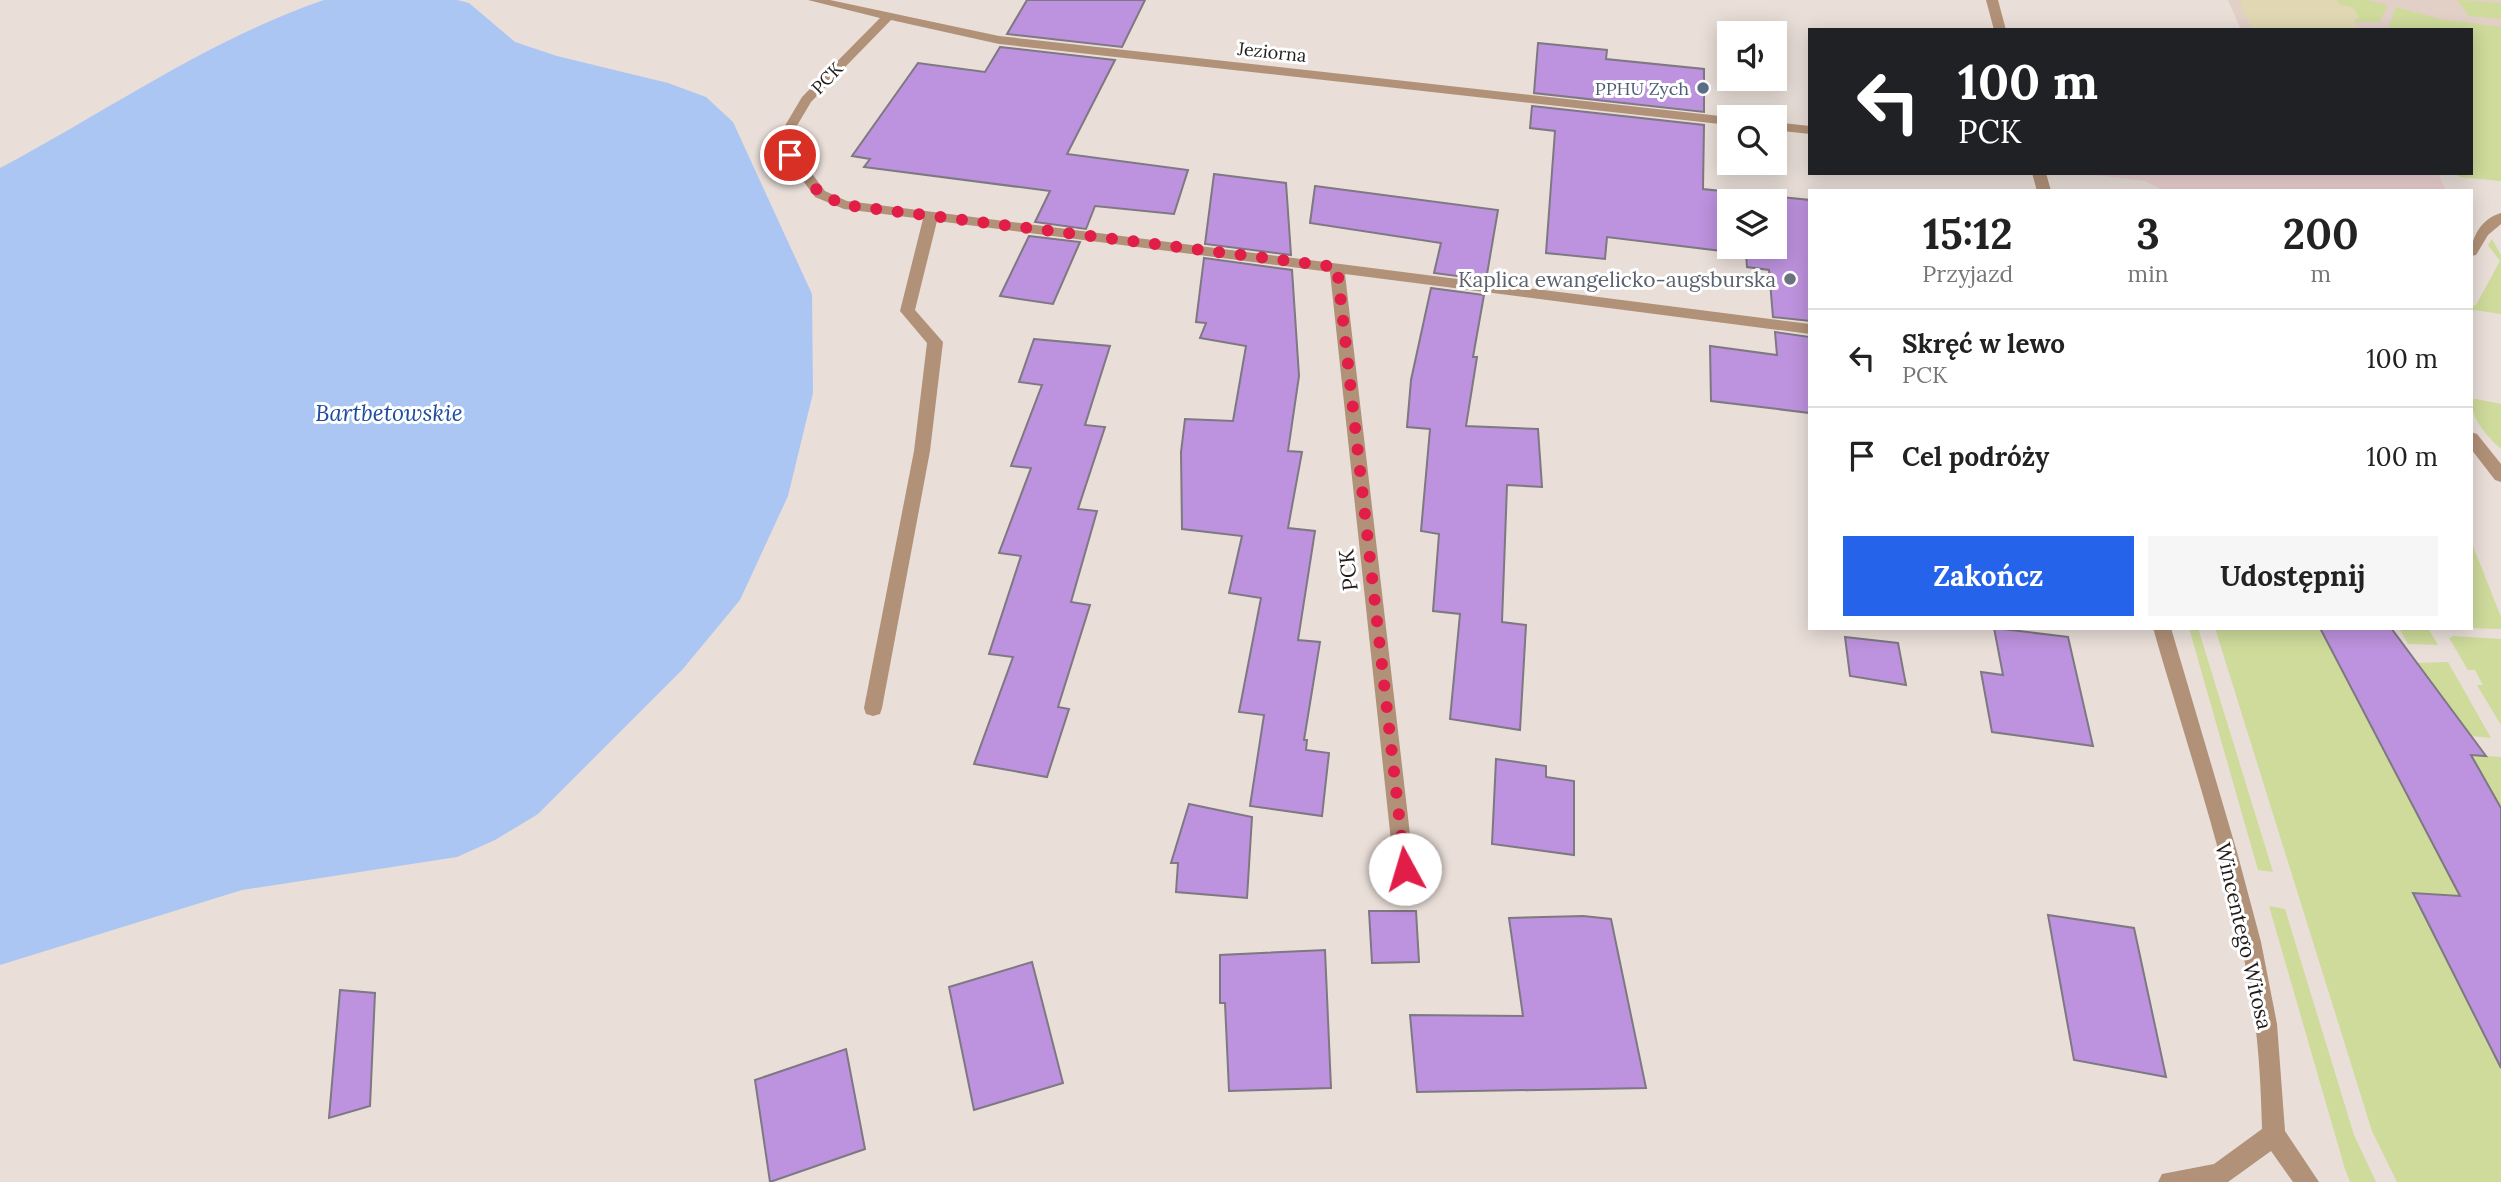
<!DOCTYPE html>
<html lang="pl">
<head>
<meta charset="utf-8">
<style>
	:root { --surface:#fff; --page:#f6f6f6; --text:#222; --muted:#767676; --line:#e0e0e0; --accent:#2563eb }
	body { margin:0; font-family:Lora,serif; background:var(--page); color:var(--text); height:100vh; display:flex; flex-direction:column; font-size:26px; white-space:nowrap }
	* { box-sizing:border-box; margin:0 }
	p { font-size:23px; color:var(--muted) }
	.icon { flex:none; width:38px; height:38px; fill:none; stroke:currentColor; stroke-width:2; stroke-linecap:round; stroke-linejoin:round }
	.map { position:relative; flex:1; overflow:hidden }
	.drawer { position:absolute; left:1808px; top:189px; width:665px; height:441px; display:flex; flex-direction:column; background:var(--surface); border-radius:0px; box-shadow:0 4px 18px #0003 }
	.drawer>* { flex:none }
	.guide { position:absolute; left:1808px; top:28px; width:665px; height:147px; border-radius:0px; box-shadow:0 4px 18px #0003; background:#202124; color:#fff; overflow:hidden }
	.tools { position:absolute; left:1717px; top:21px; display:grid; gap:14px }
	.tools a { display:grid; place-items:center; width:70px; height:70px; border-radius:0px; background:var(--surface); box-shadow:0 4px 18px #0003; font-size:35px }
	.pin { position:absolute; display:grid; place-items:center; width:60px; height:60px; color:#fff; margin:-30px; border:4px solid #fff; border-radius:50%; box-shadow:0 2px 7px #0007 }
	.me { position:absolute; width:77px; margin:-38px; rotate:354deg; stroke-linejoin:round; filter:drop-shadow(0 0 5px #0008) }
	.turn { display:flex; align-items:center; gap:24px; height:147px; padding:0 35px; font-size:32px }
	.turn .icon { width:91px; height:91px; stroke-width:2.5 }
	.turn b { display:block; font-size:49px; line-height:60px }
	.eta { display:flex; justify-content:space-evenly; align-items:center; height:119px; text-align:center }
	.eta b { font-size:42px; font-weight:800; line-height:49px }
	.cta { display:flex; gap:14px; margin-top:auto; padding:14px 35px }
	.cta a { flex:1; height:80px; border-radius:0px; background:var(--accent); color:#fff; font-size:28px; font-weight:800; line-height:80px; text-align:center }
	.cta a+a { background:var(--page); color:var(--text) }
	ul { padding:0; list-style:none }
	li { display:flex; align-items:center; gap:21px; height:98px; padding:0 35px; border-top:2px solid var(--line) }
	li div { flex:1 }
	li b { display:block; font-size:26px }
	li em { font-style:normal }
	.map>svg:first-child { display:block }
	.commercial { fill:#eacfd0 }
	.built { fill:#e2cfc6 }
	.green { fill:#cedb9b }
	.sand { fill:#e1d7b2 }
	.water { fill:#acc6f3 }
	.building { fill:#bd92de; stroke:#7d7881; stroke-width:2; fill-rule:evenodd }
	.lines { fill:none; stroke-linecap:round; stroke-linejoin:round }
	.minor { fill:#b19178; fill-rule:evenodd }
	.route { stroke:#e11d48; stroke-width:12; stroke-dasharray:0 21.6 }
	.service-dot { fill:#5c6f8a; stroke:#fff; stroke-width:2.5 }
	.worship-dot { fill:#6b7280; stroke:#fff; stroke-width:2.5 }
	.labels { text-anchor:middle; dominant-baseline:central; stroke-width:6; stroke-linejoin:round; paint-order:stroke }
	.far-street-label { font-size:18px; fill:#211c1a; stroke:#fff }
	.far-service-label { font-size:18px; fill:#4e5e75; stroke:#fff; text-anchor:end }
	.worship-label { font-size:21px; fill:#5b616d; stroke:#fff; text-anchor:end }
	.street-label { font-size:21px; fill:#211c1a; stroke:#fff }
	.water-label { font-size:23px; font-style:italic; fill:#1f4ca0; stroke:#fff }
</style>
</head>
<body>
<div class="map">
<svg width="2501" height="1182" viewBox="0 0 2501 1182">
	<rect width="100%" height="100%" fill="#e9ded8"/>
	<path class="commercial" d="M2076 173H2438L2446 191H2165L2145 181Z"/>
	<path class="built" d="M2228 0H2501V181L2438 173H2471V30H2241Z"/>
	<path class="green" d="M2336 0H2366L2387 5 2380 22H2355L2354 20 2359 18Z
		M2457 0 2501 3V19L2469 16Z
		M2396 7 2440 19 2501 27V181L2460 177 2457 173H2471V30H2388Z
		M2492 239 2501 255V314L2474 310 2471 314V306L2476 305 2500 261 2488 245Z
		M2471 398 2501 404V449C2486 435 2471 419 2471 398Z
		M2471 541 2501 617V629L2471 628Z
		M2189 628H2198L2273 872 2258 870Z
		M2215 628H2320L2460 896 2413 893 2501 1068V1182H2397L2372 1131Z
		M2399 628H2428L2438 645 2408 644Z
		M2453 636 2501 639V725L2477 685H2483L2475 670H2468L2449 638Z
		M2448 662 2491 738 2460 735 2418 663Z
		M2471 755 2501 757V808Z
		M2269 906 2285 909 2354 1135 2376 1182H2350L2345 1169Z"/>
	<path class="sand" d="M2241 0H2336L2339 4 2353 7 2359 17 2354 20 2359 30H2253L2240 4Z"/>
	<path class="water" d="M324 0H457L469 3 515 42 557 56 668 83 706 97 733 122 812 294 813 393 788 496 740 600 682 670 538 814 495 840 457 857 242 890 0 965V168C108 111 209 39 324 0Z"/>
	<path class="building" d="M1027 0H1145L1122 47 1007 34Z
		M1538 43 1607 50 1606 59 1704 69V112L1534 93Z
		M1000 47 1115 60 1067 154 1188 170 1174 214 1095 206 1086 229 1035 222 1050 191 864 167 870 159 852 156 918 63 985 72Z
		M1532 106 1704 125 1703 189 1810 200V321L1773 317 1769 270 1747 267 1746 254 1607 237 1605 259 1546 253 1555 131 1530 128ZM1729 201H1774V247H1729Z
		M1214 174 1286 183 1291 255 1205 244Z
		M1315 186 1498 210 1486 280 1434 273 1441 243 1310 223Z
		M1029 236 1080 242 1053 304 1000 296Z
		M1204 258 1292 270 1299 376 1288 451 1302 452 1288 528 1315 531 1298 640 1320 642 1304 740H1307L1306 750 1329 753 1322 816 1250 806 1264 715 1239 712 1261 598 1229 593 1242 536 1182 529 1181 452 1185 419 1233 421 1246 346 1200 338 1206 323 1196 322Z
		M1431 288 1484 295 1473 357H1477L1466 426 1538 429 1542 487 1507 485 1502 622 1526 625 1520 730 1450 719 1460 614 1433 611 1439 534 1421 531 1430 429 1407 427 1411 380Z
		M1775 332 1810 337V413L1711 401 1710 346 1777 355Z
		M1034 339 1110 346 1085 425 1105 427 1078 509 1097 511 1071 602 1090 605 1058 707 1069 709 1047 777 974 764 1013 657 989 654 1021 556 999 553 1031 468 1011 466 1042 385 1019 382Z
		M1994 628 2068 637 2093 746 1992 732 1981 672 2003 675Z
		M2320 628H2391L2486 756 2471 755 2501 808V1068L2413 893 2460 896Z
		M1845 637 1898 643 1906 685 1850 676Z
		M1496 759 1546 766V777L1574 781V855L1492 844Z
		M1189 804 1252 817 1247 898 1176 892 1178 863H1171Z
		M1369 911H1416L1419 962 1372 963Z
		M2048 915 2134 928 2166 1077 2074 1060Z
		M1583 916 1611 919 1646 1088 1417 1092 1410 1015 1523 1016 1509 918Z
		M1325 950 1331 1088 1229 1091 1225 1003H1220V955Z
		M1032 962 1063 1083 974 1110 949 987Z
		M340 990 375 993 370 1106 329 1118Z
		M846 1049 865 1149 770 1182 755 1080Z"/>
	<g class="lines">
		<path class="minor" d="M808 0H830L999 36 1729 117V125L999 44 891 20 811 102 795 129 798 155 825 191 847 201 1810 324V334L1345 274 1414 869 1411 876 1404 878 1397 876 1394 869 1330 272 937 221 915 310 943 342 930 451 882 708 880 714 873 716 866 714 864 708 914 451 927 343 900 311 923 219 844 209 815 197 784 155 783 129 802 97 880 18Z
			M1986 0H1998L2006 30H1994Z
			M1774 122 1810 126V134L1774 130Z
			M2032 173H2046L2051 191H2037Z
			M2501 213V224L2488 235 2476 255 2471 256C2471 237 2481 219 2501 213Z
			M2471 432 2477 434 2501 464V482L2495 480 2471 449Z
			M2153 628H2171L2237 852 2261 942 2277 1024 2285 1131 2319 1182H2293L2271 1151 2228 1182H2158L2162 1174 2214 1164 2262 1129C2261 1089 2259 1048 2253 1008 2233 879 2189 753 2153 628Z"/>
	</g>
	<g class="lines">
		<path class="route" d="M790 155 820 194 845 205 1337 267 1405 869"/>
	</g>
	<circle class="service-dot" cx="1703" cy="88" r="7"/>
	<circle class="worship-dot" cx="1790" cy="279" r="7"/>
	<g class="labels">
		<g class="far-street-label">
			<text transform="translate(1272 52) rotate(6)">Jeziorna</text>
			<text transform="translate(827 78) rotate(-46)">PCK</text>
		</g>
		<g class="far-service-label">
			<text x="1689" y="88">PPHU Zych</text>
		</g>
		<g class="worship-label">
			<text x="1776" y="279">Kaplica ewangelicko-augsburska</text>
		</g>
		<g class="street-label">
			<text transform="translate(1348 570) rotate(-96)">PCK</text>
			<text transform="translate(2244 936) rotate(77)">Wincentego Witosa</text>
		</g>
		<g class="water-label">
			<text x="389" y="412">Bartbetowskie</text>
		</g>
	</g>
</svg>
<div class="tools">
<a><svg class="icon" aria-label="sound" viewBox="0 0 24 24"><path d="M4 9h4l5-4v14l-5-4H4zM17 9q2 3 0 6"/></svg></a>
<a><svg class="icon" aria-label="search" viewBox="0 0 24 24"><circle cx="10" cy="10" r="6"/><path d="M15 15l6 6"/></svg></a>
<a><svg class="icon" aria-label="layers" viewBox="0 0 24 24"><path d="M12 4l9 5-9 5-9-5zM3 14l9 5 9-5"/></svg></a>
</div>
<div class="pin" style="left:790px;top:155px;background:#d93025"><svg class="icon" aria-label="arrive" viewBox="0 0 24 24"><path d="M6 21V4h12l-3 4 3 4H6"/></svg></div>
<svg class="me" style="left:1405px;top:869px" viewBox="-20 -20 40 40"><circle r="19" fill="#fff"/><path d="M0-13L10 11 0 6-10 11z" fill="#e11d48"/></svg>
<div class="guide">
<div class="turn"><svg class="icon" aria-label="left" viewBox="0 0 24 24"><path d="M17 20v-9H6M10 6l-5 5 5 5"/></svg><div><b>100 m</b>PCK</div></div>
</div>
<section class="drawer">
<div class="eta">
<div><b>15:12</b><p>Przyjazd</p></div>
<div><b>3</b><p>min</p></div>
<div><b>200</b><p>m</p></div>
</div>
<ul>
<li><svg class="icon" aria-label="left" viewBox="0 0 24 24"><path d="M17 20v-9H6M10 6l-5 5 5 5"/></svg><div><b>Skręć w lewo</b><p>PCK</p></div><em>100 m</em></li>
<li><svg class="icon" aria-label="arrive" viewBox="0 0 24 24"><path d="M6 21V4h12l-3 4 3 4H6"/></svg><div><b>Cel podróży</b></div><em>100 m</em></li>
</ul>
<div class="cta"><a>Zakończ</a><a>Udostępnij</a></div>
</section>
</div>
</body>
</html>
